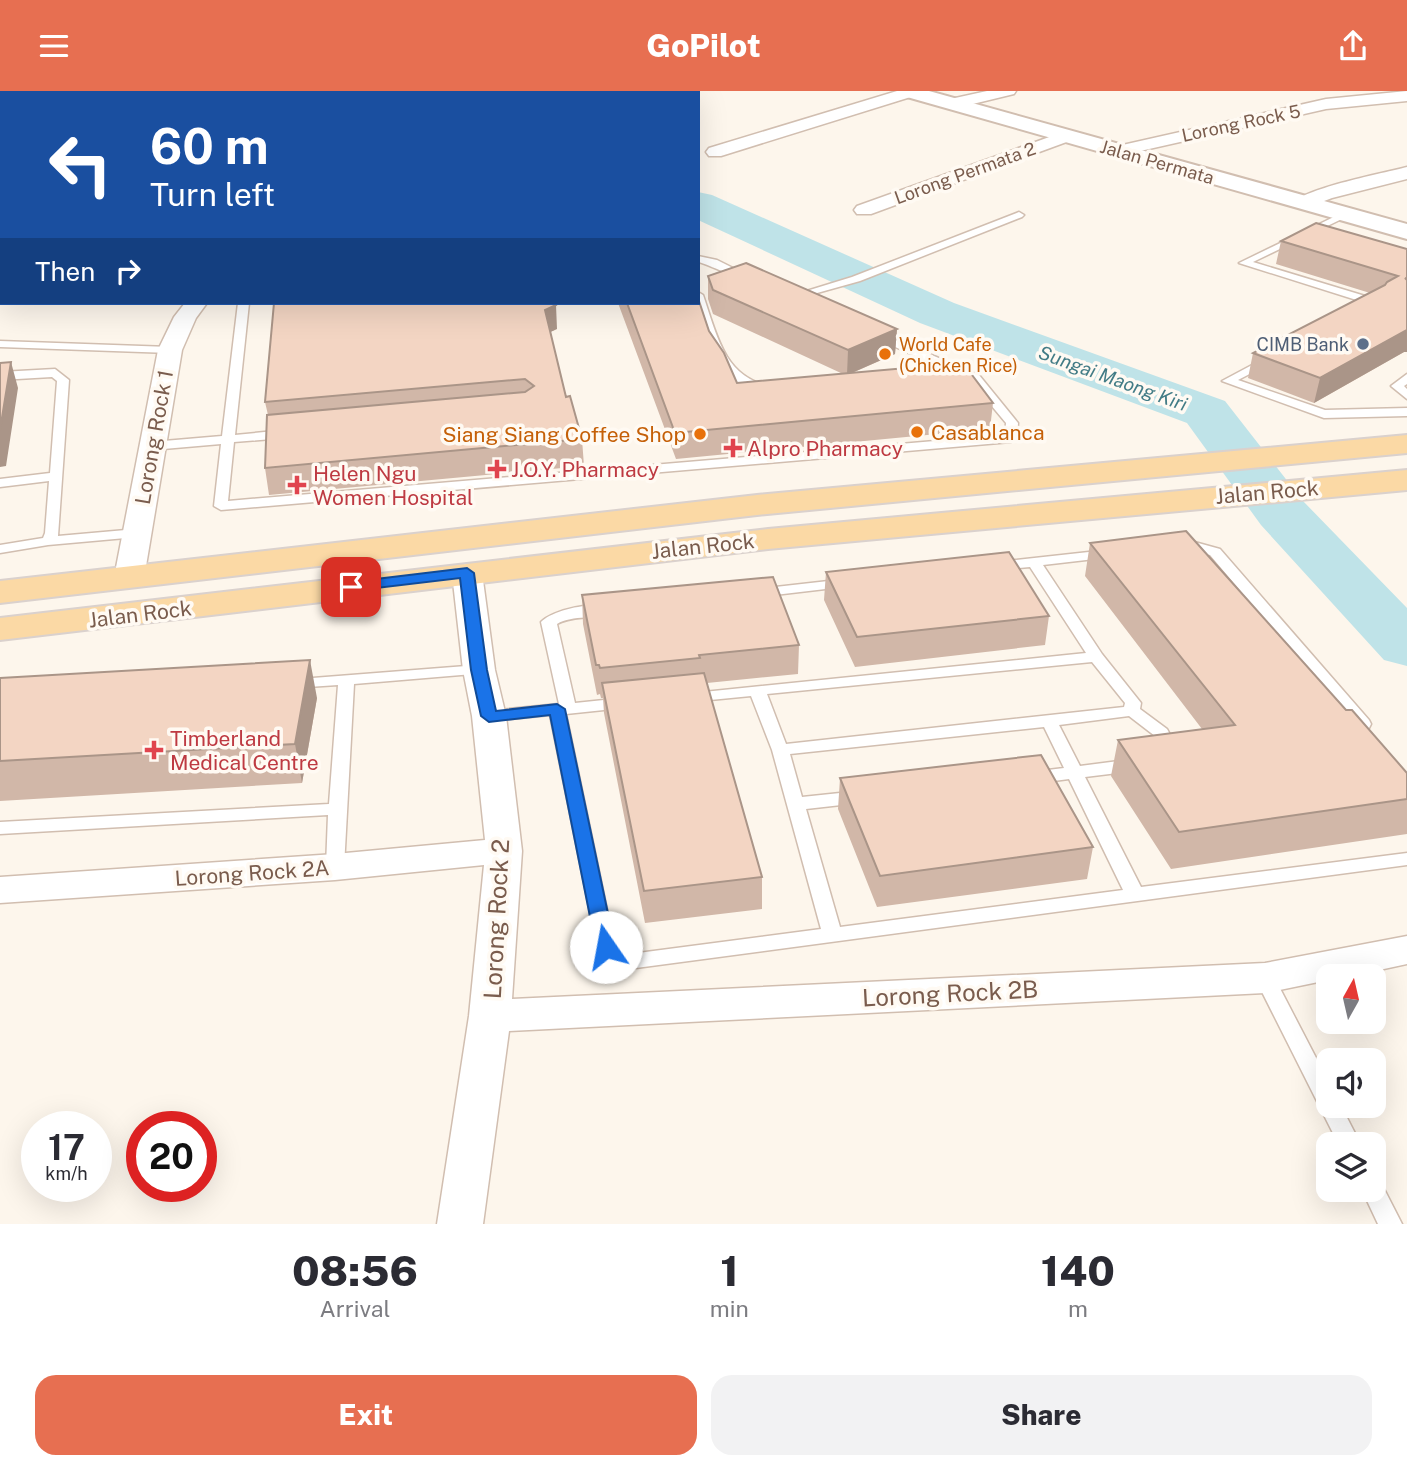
<!DOCTYPE html>
<html lang="en">
<head>
<meta charset="utf-8">
<style>
	:root { --surface:#fff; --page:#f2f2f3; --text:#2b2b33; --muted:#7c7c81; --accent:#e76f51 }
	body { margin:0; font-family:"Public Sans",sans-serif; background:var(--page); color:var(--text); height:100vh; display:flex; flex-direction:column; font-size:26px; white-space:nowrap }
	* { box-sizing:border-box; margin:0 }
	p { font-size:23px; color:var(--muted) }
	.icon { flex:none; width:38px; height:38px; fill:none; stroke:currentColor; stroke-width:2; stroke-linecap:round; stroke-linejoin:round }
	.map { position:relative; height:1133px; overflow:hidden }
	.side { display:flex; flex-direction:column; background:var(--surface); flex:1 }
	.side>* { flex:none }
	.top-card { position:absolute; left:0px; top:0px; width:700px; height:214px; box-shadow:0 7px 28px #0002; background:#1a4fa0; color:#fff; overflow:hidden }
	.needle { width:46px; rotate:8deg }
	.buttons { position:absolute; left:1316px; top:873px; display:grid; gap:14px }
	.buttons a { display:grid; place-items:center; width:70px; height:70px; border-radius:14px; background:var(--surface); box-shadow:0 7px 28px #0002; font-size:35px }
	.speed { position:absolute; left:21px; top:1020px; display:flex; gap:14px; font-size:35px; font-weight:700; text-align:center }
	.speed>* { display:grid; place-content:center; width:91px; height:91px; border-radius:50%; background:var(--surface); box-shadow:0 7px 28px #0002; line-height:1 }
	.speed small { font-size:18px; font-weight:400 }
	.speed .limit { border:10px solid #d22; background:#fff; color:#111 }
	.pin { position:absolute; display:grid; place-items:center; width:60px; height:60px; color:#fff; margin:-30px; border-radius:14px; box-shadow:0 4px 10px #0006 }
	.me { position:absolute; width:77px; margin:-38px; rotate:348deg; stroke-linejoin:round; filter:drop-shadow(0 0 5px #0008) }
	.turn { display:flex; align-items:center; gap:24px; height:147px; padding:0 35px; font-size:32px }
	.turn .icon { width:91px; height:91px; stroke-width:2.5 }
	.turn b { display:block; font-size:49px; line-height:60px }
	.then { display:flex; align-items:center; height:66px; padding:0 35px; background:#0003; gap:14px; font-size:26px }
	.eta { display:flex; justify-content:space-evenly; align-items:center; height:119px; text-align:center }
	.eta b { font-size:42px; font-weight:800; line-height:49px }
	.action { display:flex; gap:14px; margin-top:auto; padding:14px 35px }
	.action a { flex:1; height:80px; border-radius:21px; background:var(--accent); color:#fff; font-size:28px; font-weight:800; line-height:80px; text-align:center }
	.action a+a { background:var(--page); color:var(--text) }
	header { display:flex; justify-content:space-between; align-items:center; height:91px; padding:0 35px; background:var(--accent); color:#fff; font-size:32px; font-weight:800 }
	.map>svg:first-child { display:block }
	.lines { fill:none; stroke-linecap:round; stroke-linejoin:round }
	.river { fill:#bfe3e8; fill-rule:evenodd }
	.service-casing { stroke:#d1beb0; stroke-width:3 }
	.minor-casing { stroke:#d1beb0; stroke-width:3 }
	.tertiary-casing { stroke:#d1beb0; stroke-width:4 }
	.primary-casing { stroke:#dad1cd; stroke-width:4 }
	.service { fill:#fff; fill-rule:evenodd }
	.minor { fill:#fff; fill-rule:evenodd }
	.tertiary { fill:#fff; fill-rule:evenodd }
	.primary { fill:#fbd9a5; fill-rule:evenodd }
	.wall { fill:#d1b7a8 }
	.shaded-wall { fill:#aa9588 }
	.building { fill:#f3d5c3; stroke:#aa9588; stroke-width:2 }
	.route { fill:#1a73e8; stroke:#114b97; stroke-width:2 }
	.service-dot { fill:#5c6f8a; stroke:#fffaf3; stroke-width:2.5 }
	.food-dot { fill:#e8710a; stroke:#fffaf3; stroke-width:2.5 }
	.health-dot { fill:#e0444e; stroke:#fffaf3; stroke-width:2.5 }
	.labels { text-anchor:middle; dominant-baseline:central; stroke-width:7; stroke-linejoin:round; paint-order:stroke }
	.far-street-label { font-size:18px; fill:#7a5c4d; stroke:#fffaf3 }
	.far-food-label { font-size:18px; fill:#c56008; stroke:#fffaf3; text-anchor:start }
	.far-service-label { font-size:18px; fill:#4e5e75; stroke:#fffaf3; text-anchor:end }
	.far-water-label { font-size:19px; font-style:italic; fill:#437c86; stroke:#fffaf3 }
	.food-label { font-size:21px; fill:#c56008; stroke:#fffaf3; text-anchor:start }
	.street-label { font-size:21px; fill:#7a5c4d; stroke:#fffaf3 }
	.health-label { font-size:21px; fill:#be3a42; stroke:#fffaf3; text-anchor:start }
	.near-street-label { font-size:24px; fill:#7a5c4d; stroke:#fffaf3 }
</style>
</head>
<body>
<header><svg class="icon" aria-label="menu" viewBox="0 0 24 24"><path d="M4 6h16M4 12h16M4 18h16"/></svg>GoPilot<svg class="icon" aria-label="share" viewBox="0 0 24 24"><path d="M12 15V3M7 8l5-5 5 5M5 13v7h14v-7"/></svg></header>
<div class="map">
<svg width="1407" height="1133" viewBox="0 0 1407 1133">
	<rect width="100%" height="100%" fill="#fdf6ec"/>
	<g class="lines">
		<path class="river" d="M430 0H467L468 2H431Z
			M698 101 712 104 954 212 1225 310 1303 410 1407 517V575L1384 569 1261 434 1187 332 920 232 698 129Z"/>
		<defs>
			<path id="service" d="M0 30 2 31V37L0 36Z
				M0 44H2V50H0Z
				M1019 121 1024 124 1022 126 860 190 792 209 787 206 852 186Z
				M1342 122 1350 124 1253 171 1375 208 1376 218 1363 220 1361 218 1366 212 1239 172Z
				M0 138H2V144H0Z
				M698 165 717 169 753 187C744 193 712 174 698 171Z
				M0 175H2V181H0Z
				M698 201 703 204C716 241 723 283 765 294V300C720 306 705 243 695 212H698Z
				M238 212H249L235 344 285 339 291 343 285 347 234 351 228 410 1005 344 1006 332 971 290 873 246 871 244 877 241 979 284 1018 332 1017 347 1011 351 221 419 214 415 221 353 152 359 146 355 152 351 222 345Z
				M0 250 170 256 176 259 170 262 0 256Z
				M1267 266 1271 268V272L1238 289 1325 319 1407 317V325L1324 327 1222 290Z
				M55 278 69 289 58 445 137 438 144 442 137 446 48 454 0 462V454L43 447 45 442 49 390 0 396V388L50 382 57 290 52 286 0 289V281Z
				M1407 283V293L1404 295 1407 298V308L1391 295Z
				M1191 450 1220 458 1369 629 1371 633 1369 637H1357L1210 464C1199 461 1177 460 1171 455L1173 452Z
				M1107 459 1112 460 1114 463 1112 466 1043 474 1102 563 1141 612 1140 618 1167 638 1179 660 1176 664H1164L1155 645 1129 625 1059 634 1080 675 1134 668 1143 674 1134 680 1085 686 1141 796 1407 762V774L636 877 598 861 550 624 489 630 481 625 489 620 559 613 541 531C552 519 598 508 611 519 597 530 573 523 557 533L575 612 623 607 631 612 623 617 566 623 614 852 638 862 821 838 772 659 751 605 690 611 682 606 684 603 1086 562 1030 476 997 479 990 475 997 471ZM1092 571 1125 612 1124 616 786 653 767 603ZM1044 636 1064 677 1031 681 1022 687 1031 693 1069 688 1123 799 840 836 806 718 859 712 865 710 868 706 865 702 859 700 802 706 790 663Z
				M846 488 853 492 851 495 757 506 750 502 757 498Z
				M479 574 485 576 487 579 485 582 354 593 344 776 342 781H328L326 776 328 724 0 743V731L329 713 338 594 293 597 285 592 287 589Z
				M1265 880 1272 882 1328 990V1015H1341L1361 1054H1339L1255 887 1258 882Z
				M1374 1090 1381 1092 1402 1133H1378L1362 1099H1374Z"/>
			<path id="minor" d="M600 0H621L599 2Z
				M897 0 919 1 917 4 721 65H709L706 61 709 57Z
				M987 0H1016L1014 3 952 18 944 13 946 9Z
				M1407 0V10L1326 18 1118 65 1109 60 1118 55 1326 8Z
				M1066 40 1075 45 1072 49 871 123H857L854 119 857 115Z
				M0 58H2V68H0Z
				M1407 76V88L1332 107 1303 118 1293 112C1306 97 1384 82 1407 76Z
				M185 212H207L196 227 182 259 144 487 139 493 129 496 119 493 114 487 158 259 174 226Z
				M467 473 477 476 482 482 495 579 506 625 522 760 512 908 1265 872 1407 845V873L1347 886H1328V889L1265 902 509 940 483 1133H437L469 925 484 774 335 789 0 812V786L335 763 485 749 472 625 463 579 452 482 457 476Z"/>
			<path id="tertiary" d="M897 0H929L1407 133V148L900 4Z"/>
			<path id="primary" d="M1407 344V362L757 424 0 512V490L757 404Z
				M1407 379V399L768 458 0 549V527L768 438Z"/>
		</defs>
		<use href="#service" class="service-casing"/>
		<use href="#minor" class="minor-casing"/>
		<use href="#tertiary" class="tertiary-casing"/>
		<use href="#primary" class="primary-casing"/>
		<use href="#service" class="service"/>
		<use href="#minor" class="minor"/>
		<use href="#tertiary" class="tertiary"/>
		<use href="#primary" class="primary"/>
	</g>
	<path class="wall" d="M1281 150 1407 158V261H1404L1314 312 1248 287 1253 262 1370 202 1276 173Z
		M708 185 897 238 895 263 852 282 993 312 990 338 676 368 618 212H698L709 240 737 292 843 283 713 223 708 208Z
		M557 238 550 241 566 306 582 348 584 375 269 404 265 377 268 324 265 311Z
		M1090 452 1346 619 1407 682V743L1171 778 1111 685 1118 649 1202 638 1085 485Z
		M826 481 1049 525 1045 554 855 576 824 509Z
		M582 504 799 554 798 583 707 592 762 786V818L645 832 604 622 603 607H601L600 603 597 604 583 533Z
		M0 587 317 607 302 692 0 710Z
		M840 687 1093 756 1087 788 877 816 838 718Z"/>
	<path class="shaded-wall" d="M556 214 557 238 546 243 545 219Z
		M897 238 895 263 847 284 848 259Z
		M1407 239V261H1404L1314 312 1320 287Z
		M11 271 18 297 6 375 0 376V339Z
		M310 569 317 607 302 692 295 653Z"/>
	<path class="building" d="M18 0H371L376 2H15Z
		M1316 132 1407 158V188L1405 187 1407 189V239L1320 287 1253 262 1385 194 1387 191 1398 185 1281 150Z
		M746 172 897 238 848 259 713 199 708 185Z
		M698 207 709 240 724 262 737 292 963 272 993 312 675 342 627 212H698Z
		M274 212H555L556 214 545 219 566 306 570 305 582 348 265 377 267 324 525 301 534 295 525 288 265 311Z
		M11 271 0 339V272Z
		M1186 440 1346 619H1352L1407 682V708L1179 741 1118 649 1235 634 1090 452Z
		M1009 461 1049 525 857 546 826 481Z
		M773 486 799 554 699 564 700 567 600 577 599 574H596L582 504Z
		M310 569 295 653 0 670V587Z
		M704 582 762 786 644 800 602 592Z
		M1041 664 1093 756 880 785 840 687Z"/>
	<path class="route" d="M467 477 474 482 487 579 496 620 557 613 565 618 615 856 613 861 606 863 598 861 596 856 550 624 489 631 481 625 471 579 460 487 351 500 343 496 351 491Z"/>
	<circle class="service-dot" cx="1363" cy="253" r="7"/>
	<g class="food-dot">
		<circle cx="885" cy="263" r="7"/>
		<circle cx="917" cy="341" r="7"/>
		<circle cx="700" cy="343" r="7"/>
	</g>
	<g class="health-dot">
		<path d="M729.5 346.5h7v7h7v7h-7v7h-7v-7h-7v-7h7z"/>
		<path d="M493.5 367.5h7v7h7v7h-7v7h-7v-7h-7v-7h7z"/>
		<path d="M293.5 383.5h7v7h7v7h-7v7h-7v-7h-7v-7h7z"/>
		<path d="M150.5 648.5h7v7h7v7h-7v7h-7v-7h-7v-7h7z"/>
	</g>
	<g class="labels">
		<g class="far-street-label">
			<text transform="translate(1241 32) rotate(-12)">Lorong Rock 5</text>
			<text transform="translate(1157 71) rotate(16)">Jalan Permata</text>
			<text transform="translate(965 82) rotate(-20)">Lorong Permata 2</text>
		</g>
		<g class="far-food-label">
			<text x="899" y="253">World Cafe<tspan x="899" dy="21">(Chicken Rice)</tspan></text>
		</g>
		<g class="far-service-label">
			<text x="1349" y="253">CIMB Bank</text>
		</g>
		<g class="far-water-label">
			<text transform="translate(1113 287) rotate(20)">Sungai Maong Kiri</text>
		</g>
		<g class="food-label">
			<text x="931" y="341">Casablanca</text>
			<text x="686" y="343" text-anchor="end">Siang Siang Coffee Shop</text>
		</g>
		<g class="street-label">
			<text transform="translate(154 346) rotate(-80)">Lorong Rock 1</text>
			<text transform="translate(1267 401) rotate(-5)">Jalan Rock</text>
			<text transform="translate(703 455) rotate(-6)">Jalan Rock</text>
			<text transform="translate(140 523) rotate(-7)">Jalan Rock</text>
			<text transform="translate(252 782) rotate(-4)">Lorong Rock 2A</text>
		</g>
		<g class="health-label">
			<text x="747" y="357">Alpro Pharmacy</text>
			<text x="511" y="378">J.O.Y. Pharmacy</text>
			<text x="313" y="382">Helen Ngu<tspan x="313" dy="24">Women Hospital</tspan></text>
			<text x="170" y="647">Timberland<tspan x="170" dy="24">Medical Centre</tspan></text>
		</g>
		<g class="near-street-label">
			<text transform="translate(496 828) rotate(-87)">Lorong Rock 2</text>
			<text transform="translate(950 902) rotate(-3)">Lorong Rock 2B</text>
		</g>
	</g>
</svg>
<div class="buttons">
<a><svg class="needle" viewBox="-14 -14 28 28"><path d="M0-13l5 13h-10z" fill="#e53935"/><path d="M0 13l5-13h-10z" fill="#7c7c81"/></svg></a>
<a><svg class="icon" aria-label="sound" viewBox="0 0 24 24"><path d="M4 9h4l5-4v14l-5-4H4zM17 9q2 3 0 6"/></svg></a>
<a><svg class="icon" aria-label="layers" viewBox="0 0 24 24"><path d="M12 4l9 5-9 5-9-5zM3 14l9 5 9-5"/></svg></a>
</div>
<div class="speed"><div>17<small>km/h</small></div><div class="limit">20</div></div>
<div class="pin" style="left:351px;top:496px;background:#d93025"><svg class="icon" aria-label="arrive" viewBox="0 0 24 24"><path d="M6 21V4h12l-3 4 3 4H6"/></svg></div>
<svg class="me" style="left:606px;top:856px" viewBox="-20 -20 40 40"><circle r="19" fill="#fff"/><path d="M0-13L10 11 0 6-10 11z" fill="#1a73e8"/></svg>
<div class="top-card">
<div class="turn"><svg class="icon" aria-label="left" viewBox="0 0 24 24"><path d="M17 20v-9H6M10 6l-5 5 5 5"/></svg><div><b>60 m</b>Turn left</div></div>
<div class="then">Then<svg class="icon" aria-label="right" viewBox="0 0 24 24"><path d="M7 20v-9h11M14 6l5 5-5 5"/></svg></div>
</div>
</div>
<section class="side">
<div class="eta">
<div><b>08:56</b><p>Arrival</p></div>
<div><b>1</b><p>min</p></div>
<div><b>140</b><p>m</p></div>
</div>
<div class="action"><a>Exit</a><a>Share</a></div>
</section>
</body>
</html>
